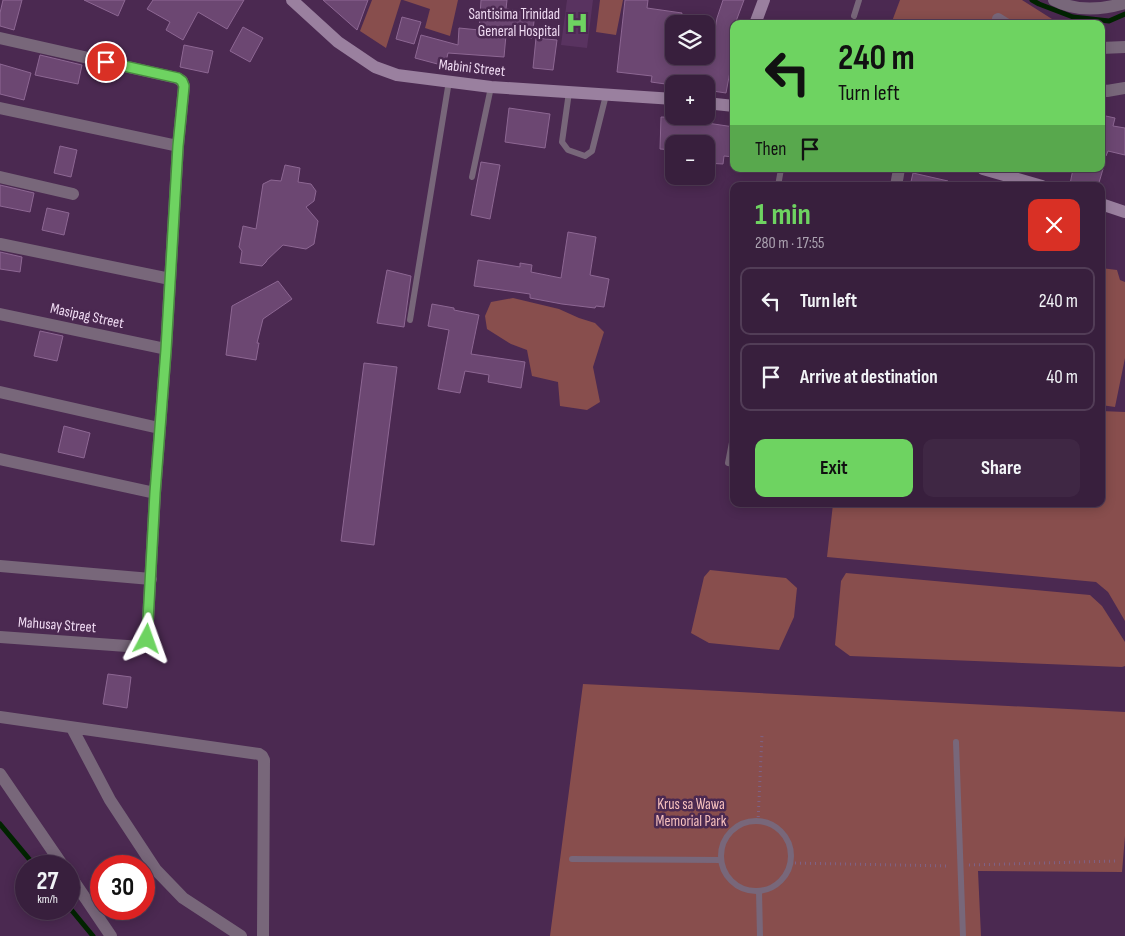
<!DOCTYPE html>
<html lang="en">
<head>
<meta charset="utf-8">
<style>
	:root { --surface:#381f3d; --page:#3f2744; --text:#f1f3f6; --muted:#aba2b0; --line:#523d57; --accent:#6ed361 }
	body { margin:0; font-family:"Sofia Sans Condensed",sans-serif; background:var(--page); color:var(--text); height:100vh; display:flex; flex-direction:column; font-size:19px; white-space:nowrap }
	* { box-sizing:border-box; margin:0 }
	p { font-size:16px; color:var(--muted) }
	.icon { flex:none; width:28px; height:28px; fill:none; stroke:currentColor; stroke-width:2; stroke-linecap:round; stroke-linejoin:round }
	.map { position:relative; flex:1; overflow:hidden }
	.sheet { position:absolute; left:730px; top:182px; width:375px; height:325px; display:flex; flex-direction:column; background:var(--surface); border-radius:10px; box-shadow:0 2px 12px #0003,0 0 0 1px var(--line) }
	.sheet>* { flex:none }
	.banner { position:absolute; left:730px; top:20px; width:375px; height:152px; border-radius:10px; box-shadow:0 2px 12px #0003,0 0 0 1px var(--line); background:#6ed361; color:#111; overflow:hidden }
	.fabs { position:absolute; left:665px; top:15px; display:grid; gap:10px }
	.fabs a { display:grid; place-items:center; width:50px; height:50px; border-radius:10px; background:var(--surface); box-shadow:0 2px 12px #0003,0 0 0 1px var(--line); font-size:25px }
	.speed { position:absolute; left:15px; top:855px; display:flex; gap:10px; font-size:25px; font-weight:700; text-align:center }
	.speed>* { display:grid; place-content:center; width:65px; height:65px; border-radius:50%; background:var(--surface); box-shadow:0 2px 12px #0003,0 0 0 1px var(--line); line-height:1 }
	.speed small { font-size:12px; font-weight:400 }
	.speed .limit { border:8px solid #d22; background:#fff; color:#111 }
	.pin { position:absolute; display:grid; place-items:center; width:42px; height:42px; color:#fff; margin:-21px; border:2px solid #fff; border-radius:50%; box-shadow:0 1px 5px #0007 }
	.me { position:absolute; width:55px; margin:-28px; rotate:4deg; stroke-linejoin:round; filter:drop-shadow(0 0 4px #0008) }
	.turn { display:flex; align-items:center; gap:18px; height:105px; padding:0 25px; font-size:22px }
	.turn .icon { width:65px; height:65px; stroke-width:2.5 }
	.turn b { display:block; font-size:35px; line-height:42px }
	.then { display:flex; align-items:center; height:48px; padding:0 25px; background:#0003; gap:10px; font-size:19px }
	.round { display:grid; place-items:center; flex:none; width:52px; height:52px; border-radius:10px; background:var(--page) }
	.head { display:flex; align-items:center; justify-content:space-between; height:85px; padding:0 25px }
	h1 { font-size:30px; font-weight:700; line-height:38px; color:var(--accent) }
	.action { display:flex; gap:10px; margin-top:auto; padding:10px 25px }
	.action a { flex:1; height:58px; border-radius:10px; background:var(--accent); color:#111; font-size:20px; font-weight:700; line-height:58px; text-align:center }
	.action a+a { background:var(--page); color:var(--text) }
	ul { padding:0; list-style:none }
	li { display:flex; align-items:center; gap:15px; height:68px; margin:0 10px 8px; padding:0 15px; border:2px solid var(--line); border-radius:10px }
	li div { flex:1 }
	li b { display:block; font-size:19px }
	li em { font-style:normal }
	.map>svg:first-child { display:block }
	.built { fill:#593360 }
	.green { fill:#884e4d }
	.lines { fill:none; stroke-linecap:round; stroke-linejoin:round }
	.stream { stroke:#012300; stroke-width:5 }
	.building { fill:#6c4772; stroke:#8d6793 }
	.path { stroke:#7f6184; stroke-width:3; stroke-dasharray:1 4; stroke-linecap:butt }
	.service { stroke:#78677a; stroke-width:6 }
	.minor { stroke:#78677a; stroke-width:12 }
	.secondary { stroke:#9a809f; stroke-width:12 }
	.route-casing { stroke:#48893f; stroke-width:12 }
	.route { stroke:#6ed361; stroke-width:9 }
	.labels { text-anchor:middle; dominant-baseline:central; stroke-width:5; stroke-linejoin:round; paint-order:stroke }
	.poi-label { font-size:15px; fill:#f0dbf3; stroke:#4b2951; text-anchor:end }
	.street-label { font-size:15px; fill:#f0dbf3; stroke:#4b2951 }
	.park-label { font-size:15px; fill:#f7c1be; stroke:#4b2951 }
</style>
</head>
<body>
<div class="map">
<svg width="1125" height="936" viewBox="0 0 1125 936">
	<rect width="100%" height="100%" fill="#4b2951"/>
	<path class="built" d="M567 0H593L587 48 561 45Z"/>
	<path class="green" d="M372 0H401L386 48 360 31Z
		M403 0H458L450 36 425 28 430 9Z
		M600 0H623L616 35 596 32Z
		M900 0H1022L1052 19 1049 24H891Z
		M1101 268 1117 270 1120 280 1125 282V358L1115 407 1101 405Z
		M513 298 559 309 579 318 595 323 604 332 593 367 600 402 587 410 560 406 558 382 532 376 527 350 511 344 487 329 485 316 491 302Z
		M1101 411 1125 412V621L1108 592 1096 582 827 557 833 504H1101Z
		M710 570 786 578 797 588 794 617 779 650 709 643 691 633 704 577Z
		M846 573 1090 595 1102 606 1125 642V666L1122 667 850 656 835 645 841 581Z
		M583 684 1125 712V836L1122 872 978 871 981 936H550Z"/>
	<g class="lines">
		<path class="stream" d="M1032 0 1039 4 1073 17 1109 21 1125 14
			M0 824 35 866
			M69 907 93 936"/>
	</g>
	<path class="building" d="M3 0H22L14 30 0 26V13Z
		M84 0H125L118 16Z
		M153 0H244L227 29 198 12 183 40 166 30 170 22 147 9Z
		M323 0H368L357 30Z
		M481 0H507L506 9 535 13 532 38 506 35 504 57 448 53 445 66 415 58 421 35 458 45 459 28 479 30Z
		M625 0H648L647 8 682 13 680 24H674V56H710L717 18 723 0H744L735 24H734V50L726 93 706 90V84H697L674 81 673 85 651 82 652 76 617 72Z
		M402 17 421 22 414 44 396 39Z
		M243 27 263 38 250 62 230 51Z
		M536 38 557 40 553 70 533 68Z
		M184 45 213 51 208 73 180 67Z
		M40 55 82 65 78 84 35 75Z
		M0 64 31 73 24 100 0 94Z
		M509 108 550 114 545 148 505 142Z
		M1101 115 1115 118 1113 126 1125 128V155L1108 151 1106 156 1101 155Z
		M661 117 692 118V117L708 119 707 123 734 127V157L724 156 723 164 706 163V144H674V150L660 149Z
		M60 146 77 150 71 177 54 173Z
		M481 162 500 165 490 219 471 215Z
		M285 165 300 168 298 182 311 184 316 191 314 201 306 207 318 221 314 244 306 249 283 245 267 260 266 262 262 266 240 263 242 251 239 247 243 226 256 229 263 184 271 180 281 181Z
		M1073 169H1103L1098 186H1079L1070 184Z
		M913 173 948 181V186H910Z
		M0 185 34 193 30 212 0 206Z
		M47 208 69 213 64 235 42 230Z
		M568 232 596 237 590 275 609 279 604 307 596 306 595 308 562 304 530 298V294L474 286 478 260 520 267V263L532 265 531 272 561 278Z
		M0 252 22 257 20 272 0 269Z
		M387 270 411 276 404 327 377 323Z
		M278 281 292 299 263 319 257 343H259L256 360 226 355 232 306Z
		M432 304 454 308V310L479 315 471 354 525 362 521 388 488 382 489 375 465 371 460 393 438 389 449 330 428 326Z
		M40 331 63 336 57 361 34 356Z
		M364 363 397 367 374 545 341 541Z
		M64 426 90 433 84 458 58 452Z
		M108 674 131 677 127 708 103 704Z"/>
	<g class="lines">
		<path class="path" d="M758 822 762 735
			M790 863 950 866
			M969 865 1116 861"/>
		<path class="service" d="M854 16 859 0
			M569 92 562 142 568 150 585 156 592 151 606 95
			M472 177 491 87
			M778 186 781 169
			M410 320 449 81
			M734 432 728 463 734 464
			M956 742 963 936
			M721 856a35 35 0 1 1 70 0a35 35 0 1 1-70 0Z
			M572 859 721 860
			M759 891 760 936"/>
		<path class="minor" d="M1054 0C1076 12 1101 10 1125 3
			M998 19 1006 24
			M0 38 177 78 182 81 184 86 178 146 166 349 155 493 147 639 145 644 141 647 0 637
			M1101 48 1125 47
			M1101 90 1107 91 1125 88
			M0 108 178 146
			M0 177 73 194
			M896 186 899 169
			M0 244 170 279
			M0 314 166 349
			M0 392 159 428
			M0 459 155 493
			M0 566 151 579
			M0 717 259 754 262 756 264 760 263 936
			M72 728 110 800 156 870 183 898 241 936
			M0 774 63 866
			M69 874 111 936"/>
		<path class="secondary" d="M292 0 338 42 375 67 397 75 491 87 674 99
			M755 24 764 0
			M706 103 734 106
			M983 169 1042 186
			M1101 204 1125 212"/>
	</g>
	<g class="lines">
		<defs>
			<path id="route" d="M106 62 178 78 182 81 184 86 178 146 166 350 155 493 147 639"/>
		</defs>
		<use href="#route" class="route-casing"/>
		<use href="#route" class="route"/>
	</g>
	<defs>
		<symbol id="hospital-bare" viewBox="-9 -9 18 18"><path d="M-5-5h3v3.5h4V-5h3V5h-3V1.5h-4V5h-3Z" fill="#6ed361" stroke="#4b2951" stroke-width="2.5" paint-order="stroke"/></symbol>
	</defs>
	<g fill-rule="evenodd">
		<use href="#hospital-bare" x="561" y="7" width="32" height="32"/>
	</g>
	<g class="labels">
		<g class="poi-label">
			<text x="560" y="14">Santisima Trinidad<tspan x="560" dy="17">General Hospital</tspan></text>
		</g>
		<g class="street-label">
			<text transform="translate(472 68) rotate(6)">Mabini Street</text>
			<text transform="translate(87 316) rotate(12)">Masipag Street</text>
			<text transform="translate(57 625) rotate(4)">Mahusay Street</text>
		</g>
		<g class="park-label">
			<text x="691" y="804">Krus sa Wawa<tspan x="691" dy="17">Memorial Park</tspan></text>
		</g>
	</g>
</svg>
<div class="fabs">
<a><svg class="icon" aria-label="layers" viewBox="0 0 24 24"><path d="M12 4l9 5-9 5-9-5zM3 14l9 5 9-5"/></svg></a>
<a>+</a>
<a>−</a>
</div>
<div class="speed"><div>27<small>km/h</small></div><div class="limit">30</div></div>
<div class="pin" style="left:106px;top:62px;background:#d93025"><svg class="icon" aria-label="arrive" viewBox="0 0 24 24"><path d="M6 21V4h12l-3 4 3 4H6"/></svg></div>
<svg class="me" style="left:147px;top:639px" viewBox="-20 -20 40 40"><path d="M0-17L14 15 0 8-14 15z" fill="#6ed361" stroke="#fff" stroke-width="4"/></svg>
<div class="banner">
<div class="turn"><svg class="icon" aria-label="left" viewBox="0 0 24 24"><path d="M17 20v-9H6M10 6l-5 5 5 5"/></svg><div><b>240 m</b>Turn left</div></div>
<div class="then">Then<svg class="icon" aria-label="arrive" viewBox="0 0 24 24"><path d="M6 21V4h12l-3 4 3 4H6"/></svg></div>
</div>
<section class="sheet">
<div class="head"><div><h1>1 min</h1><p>280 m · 17:55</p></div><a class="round" style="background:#d93025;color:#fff"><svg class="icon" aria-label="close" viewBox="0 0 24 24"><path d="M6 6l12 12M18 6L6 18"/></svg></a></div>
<ul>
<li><svg class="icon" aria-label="left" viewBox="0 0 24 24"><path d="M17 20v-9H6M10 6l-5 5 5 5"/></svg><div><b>Turn left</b></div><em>240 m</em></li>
<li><svg class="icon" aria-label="arrive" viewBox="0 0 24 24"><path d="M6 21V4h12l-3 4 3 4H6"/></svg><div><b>Arrive at destination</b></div><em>40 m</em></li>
</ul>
<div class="action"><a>Exit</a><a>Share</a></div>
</section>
</div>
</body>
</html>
